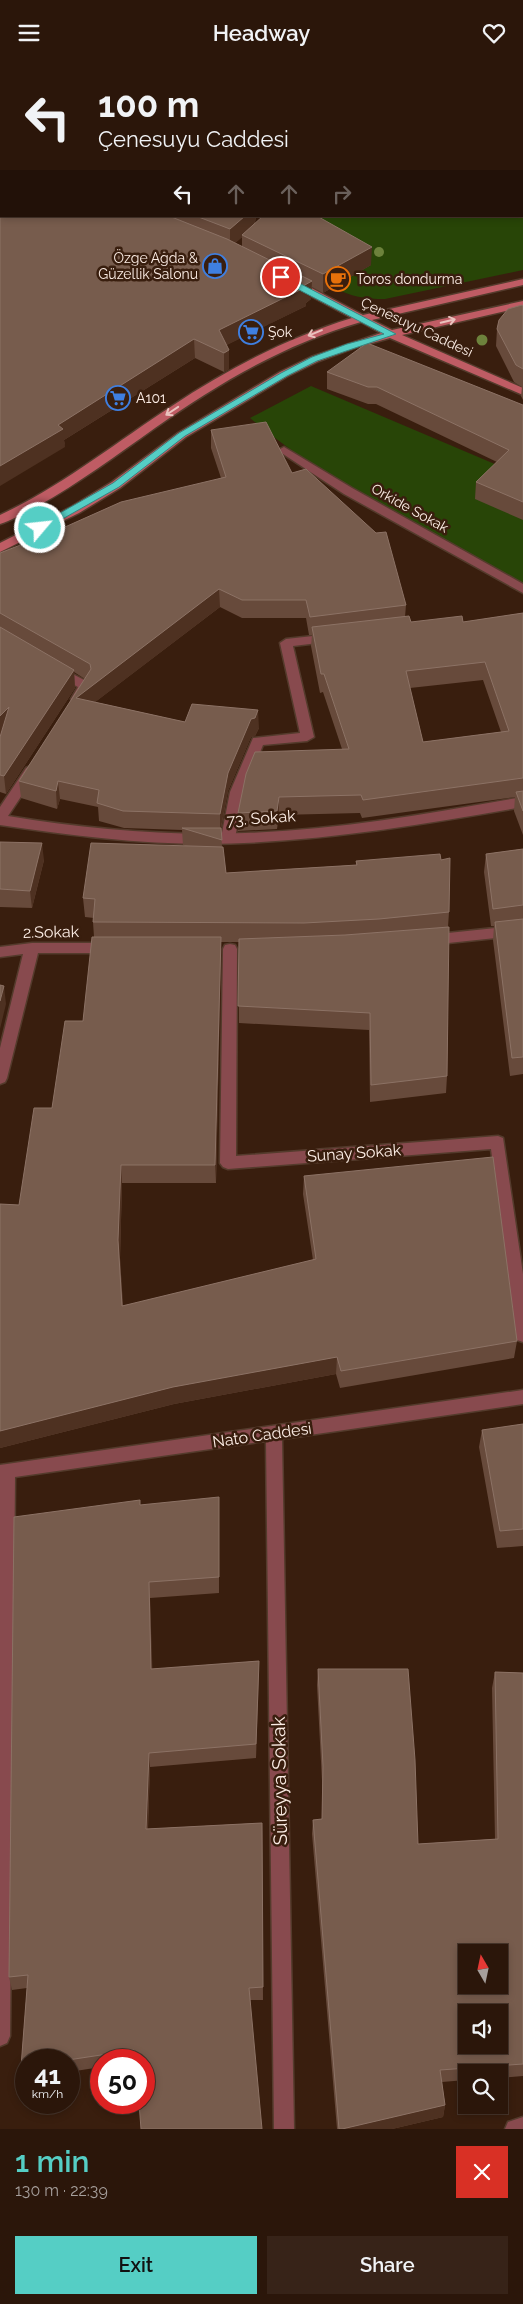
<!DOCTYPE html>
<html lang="en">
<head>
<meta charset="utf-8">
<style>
	:root { --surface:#2b160a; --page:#372318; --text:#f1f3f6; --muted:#a69f9c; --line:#47352b; --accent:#55cec5 }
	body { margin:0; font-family:Raleway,sans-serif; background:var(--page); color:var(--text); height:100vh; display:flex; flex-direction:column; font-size:19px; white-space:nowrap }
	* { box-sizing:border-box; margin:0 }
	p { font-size:16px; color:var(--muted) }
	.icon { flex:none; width:28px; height:28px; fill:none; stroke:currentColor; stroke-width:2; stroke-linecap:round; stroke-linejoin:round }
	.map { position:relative; height:2064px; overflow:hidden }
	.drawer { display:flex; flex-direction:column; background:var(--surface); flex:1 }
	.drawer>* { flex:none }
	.banner { position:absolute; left:0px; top:0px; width:524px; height:152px; box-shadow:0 2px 8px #0003,0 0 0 1px var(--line); background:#2b160a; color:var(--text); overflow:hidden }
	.needle { width:32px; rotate:351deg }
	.buttons { position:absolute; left:458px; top:1879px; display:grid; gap:10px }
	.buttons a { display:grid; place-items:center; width:50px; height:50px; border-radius:0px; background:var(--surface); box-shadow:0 2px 8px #0003,0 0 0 1px var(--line); font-size:25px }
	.speed { position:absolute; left:15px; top:1984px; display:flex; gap:10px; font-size:25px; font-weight:700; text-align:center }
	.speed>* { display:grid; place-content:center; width:65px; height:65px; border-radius:50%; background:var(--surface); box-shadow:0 2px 8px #0003,0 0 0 1px var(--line); line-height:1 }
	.speed small { font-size:12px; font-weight:400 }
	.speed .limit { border:8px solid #d22; background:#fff; color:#111 }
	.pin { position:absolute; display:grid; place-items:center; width:42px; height:42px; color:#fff; margin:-21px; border:2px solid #fff; border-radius:50%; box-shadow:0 1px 5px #0007 }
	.me { position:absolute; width:55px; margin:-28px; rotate:62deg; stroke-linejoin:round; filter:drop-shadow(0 0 4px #0008) }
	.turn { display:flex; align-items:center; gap:18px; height:105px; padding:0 15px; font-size:22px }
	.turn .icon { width:65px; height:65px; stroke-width:2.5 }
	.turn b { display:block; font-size:35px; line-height:42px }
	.lanes { display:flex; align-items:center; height:48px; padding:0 15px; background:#0003; justify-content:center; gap:25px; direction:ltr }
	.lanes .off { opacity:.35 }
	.round { display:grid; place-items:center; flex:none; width:52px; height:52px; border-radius:0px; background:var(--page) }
	.summary { display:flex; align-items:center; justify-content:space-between; height:85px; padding:0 15px }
	h1 { font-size:30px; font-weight:600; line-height:38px; color:var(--accent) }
	.button { display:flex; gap:10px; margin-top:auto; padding:10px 15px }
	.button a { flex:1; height:58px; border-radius:0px; background:var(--accent); color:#111; font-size:20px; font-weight:600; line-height:58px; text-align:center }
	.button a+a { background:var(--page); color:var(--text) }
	header { display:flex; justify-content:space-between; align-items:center; height:65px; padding:0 15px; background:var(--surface); font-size:22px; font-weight:600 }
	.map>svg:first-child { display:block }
	.green { fill:#284507 }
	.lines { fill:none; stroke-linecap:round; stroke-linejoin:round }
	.lane-casing { stroke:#543b2c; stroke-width:3 }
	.street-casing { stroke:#543b2c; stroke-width:3 }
	.secondary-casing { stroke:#543b2c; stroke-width:3 }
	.lane { fill:#884a4e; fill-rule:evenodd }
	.street { fill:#884a4e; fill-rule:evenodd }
	.secondary { fill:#bf5c64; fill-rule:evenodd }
	.tree { fill:#6d823c }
	.wall { fill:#674a3b; fill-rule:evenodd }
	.shaded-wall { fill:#4e3121 }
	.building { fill:#775c4d; stroke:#8c7265; fill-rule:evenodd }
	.oneway { stroke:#eac2be }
	.route { fill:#55cec5; stroke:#378680 }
	.labels { text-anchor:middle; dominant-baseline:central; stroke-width:5; stroke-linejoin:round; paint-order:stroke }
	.far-poi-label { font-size:14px; fill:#fcede5; stroke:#391e0e; text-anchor:start }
	.far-street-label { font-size:14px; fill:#fcede5; stroke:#391e0e }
	.street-label { font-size:16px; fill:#fcede5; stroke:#391e0e }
	.near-street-label { font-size:19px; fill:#fcede5; stroke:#391e0e }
</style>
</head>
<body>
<header><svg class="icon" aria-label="menu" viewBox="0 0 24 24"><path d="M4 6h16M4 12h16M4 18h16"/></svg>Headway<svg class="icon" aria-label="heart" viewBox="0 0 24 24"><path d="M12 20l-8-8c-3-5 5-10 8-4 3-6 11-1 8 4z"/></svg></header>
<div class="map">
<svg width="523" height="2064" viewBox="0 0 523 2064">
	<rect width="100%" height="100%" fill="#391e0e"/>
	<path class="green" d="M523 84V205L385 234C365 234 351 232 333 222L371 200 274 151H522Z
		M311 321 523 411V521C429 469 332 422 250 353Z"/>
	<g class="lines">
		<defs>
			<path id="lane" d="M331 569 337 573 335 576 293 581 314 672 307 676 263 680 244 727 235 773 233 776H223L221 773 230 727 253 673 300 668 280 578 286 574Z"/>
			<path id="street" d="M0 75H1V83H0Z
				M284 382 352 423 523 519V528L344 429 280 387 278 385Z
				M57 601 90 618 91 621 82 637 77 638 71 634 78 622 52 608 51 605 52 602Z
				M31 701 38 706 8 751C87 764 166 771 245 768 339 765 431 748 523 732V742C419 760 314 778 207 779 138 779 69 770 0 760V742L26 703Z
				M523 860V870L429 880 424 879 422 875 424 871 429 870Z
				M32 878H111L116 879 118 883 116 887 111 888H38L7 1013 5 1017 0 1019V983L23 889 0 892V882Z
				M230 879 235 880 237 884 236 1091 498 1071 503 1073 523 1209V1277L517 1275 515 1270 491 1084 228 1104 223 1102 220 1098 223 884 225 880Z
				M523 1325V1339L282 1374 294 2064H274L266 1376 15 1412 10 1971 7 1978 0 1981V1400Z
				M523 2052V2064H505L508 2057Z"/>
			<path id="secondary" d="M0 101H1V107H0Z
				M523 214V220L372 255 392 265 523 236V242L402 270 523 323V330L390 273 354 283 319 296 288 311 186 372 120 423 79 448 0 487V478L71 442 112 417 178 368 280 307 311 292 381 268 361 257C285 279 219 318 155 363 117 390 79 418 38 441 26 447 13 455 0 459V450C62 421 115 378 172 341 229 303 287 273 352 253L290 220V216H298L363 250Z"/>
		</defs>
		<use href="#lane" class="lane-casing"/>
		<use href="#street" class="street-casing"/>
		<use href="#secondary" class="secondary-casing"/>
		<use href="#lane" class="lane"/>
		<use href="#street" class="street"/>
		<use href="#secondary" class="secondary"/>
	</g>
	<g class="tree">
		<circle cx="379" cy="187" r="5"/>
		<circle cx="482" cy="275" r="5.5"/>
	</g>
	<path class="wall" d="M356 0H523V83L522 1H358Z
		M1 151H256L255 158 371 200 323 228 312 222 311 234 306 238V241L226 280 229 304 224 307 195 293 64 375 65 382ZM242 172V182L235 178Z
		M523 241V335L521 331 522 322 514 317 496 281 497 264Z
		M327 307 523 340V455L475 434 476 417 497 397 376 339H368L327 324Z
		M211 365 292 408 406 540 405 552 411 557H463L523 548V770L514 746 515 732 362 753 360 748 279 750 277 764 238 766V748L342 684 323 627 320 628 311 581 312 570H309L306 553H242L220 542 95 637 185 657 259 663 255 671 251 672 228 726 221 764 222 782 226 808 356 800V796L449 847 448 862 447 1011 446 1028 370 1037 369 965 239 958V877H221L216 1118H122L120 1193 123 1241 313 1195 303 1129 304 1111 517 1276 514 1293 340 1323 336 1309 174 1339 0 1383V1139L19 1140 52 1043 83 956 94 872 93 857 94 853 85 852 83 833 185 781 183 780 182 765 124 763 99 756 98 742 60 734 57 744 21 733 19 716 85 614 74 607 75 623 6 729 0 727V488L221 413 211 383ZM483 615 501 667 423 677 410 623Z
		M0 777 44 795 32 843 0 842Z
		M523 784V1009L510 1011 493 875 494 861H491L484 807 486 789Z
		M523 1359V1481L497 1483 479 1382 482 1365Z
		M141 1440 219 1448V1528L150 1533 152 1604 259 1596 256 1693 150 1702 148 1764 262 1758 263 1935H250L144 1995H101V2002L69 2007V1995H26V2013L24 2014 21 2002 27 1923 12 1925 9 1912Z
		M318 1604 418 1779 495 1774 492 1623 495 1607 523 1608V2011L499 2013V2008H466V2015L442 2017 445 2040 443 2052 392 2064H337L312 1769 313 1755 322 1754V1716L317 1620Z"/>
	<path class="shaded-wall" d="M43 0H49V1H42Z
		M1 41V61L0 62V42Z
		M245 151H256L254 161 242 170V172L230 183V164Z
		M372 182 371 200 323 228V209Z
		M312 216 311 234 306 238V241L219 284V265Z
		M194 274 195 293 64 375 65 382 0 421V401L58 360Z
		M229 285V304L224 307V288Z
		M219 524 220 542 77 651 76 633Z
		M74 605 75 623 6 729 4 711Z
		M9 642 11 660 0 671V651Z
		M258 645 259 663 255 671 251 672 228 726 220 767V749L228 708 251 654Z
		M58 716 60 734 57 744 56 726Z
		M279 732V750L277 764V746Z
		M42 778 44 795 32 843 30 826Z
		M221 872V891L216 1118 215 1100Z
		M4 921 6 939 0 964V936Z
		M121 1100 122 1118 120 1193 124 1258 118 1175Z
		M337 1292 336 1309 174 1339 0 1383V1366L173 1322Z
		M149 1517 150 1533 153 1619 151 1604Z
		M259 1596V1612L256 1693V1679Z
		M149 1688 150 1702 147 1778 146 1764Z
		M445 2040 443 2052 392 2064H342Z"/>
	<path class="building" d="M0 0H43L42 1H1V41L0 42Z
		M55 0H272L273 1H56Z
		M387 0H522V1H390Z
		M522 19H523V66H522Z
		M1 118V151H169L227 174 312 216 303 221 306 222 219 265 229 285 224 288 194 274 58 360 63 364 0 401V120Z
		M196 151H245L230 164Z
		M263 151H317L372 182 323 209 242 170Z
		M522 240 523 241V304L516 300 497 264 499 255 508 244Z
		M367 278 523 340V437L476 417 509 385 377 322H368L327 307Z
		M266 357 292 408 306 404 376 468 386 467 406 540 310 552 306 535H242L219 524 76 633 185 657 192 639 258 645 255 653 251 654 228 708 220 749 123 746 97 738 99 725 58 716 56 726 19 716 91 604 90 599 0 548V488L56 466 121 437 226 412 211 365Z
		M523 548V713L363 735 361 730 279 732 277 746 238 748 246 709 255 687 349 684 324 609H321L312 562 409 551 411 557 462 551 463 557ZM485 597 509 666 423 677 406 606Z
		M0 562 74 605 4 711 0 710V672L9 642 0 651Z
		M523 726V746L516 727Z
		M182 763H221L222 775Z
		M0 777 42 778 30 826 0 824Z
		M91 778 223 782 226 808 357 800 356 796 440 789 441 795 450 793 449 847 379 854 304 858 93 857 95 834 83 833Z
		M523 784V840L493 844 486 789Z
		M523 854V992L512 993 495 857Z
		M449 862 447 1011 371 1020 370 948 238 941 239 874 345 870Z
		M92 872H221L215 1100H121L118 1175 122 1241 316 1194 304 1111 493 1092 517 1276 341 1306 337 1292 173 1322 0 1366V1139L19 1140 34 1043H52L65 956H83Z
		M0 920 4 921 0 936Z
		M523 1359V1464L500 1466 482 1365Z
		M219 1432V1512L149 1517 151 1604 259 1596 256 1679 149 1688 146 1764 262 1758 263 1922 249 1923 262 2064H141L139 2038H144V1995H135L134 1985 68 1995H26V2001L21 2002 28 1910 9 1912 14 1452 140 1435V1440Z
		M318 1604H408L415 1695 418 1779 498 1774 495 1607 523 1608V1999L440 2005 445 2040 342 2064H339L313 1755 322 1754 323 1701ZM466 1888H499V1920H466ZM466 1948H499V1980H466Z"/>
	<defs><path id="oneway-shaft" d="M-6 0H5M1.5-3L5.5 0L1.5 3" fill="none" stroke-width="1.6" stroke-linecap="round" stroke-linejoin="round" transform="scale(1.25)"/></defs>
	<g class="oneway">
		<use href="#oneway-shaft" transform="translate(448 256) rotate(-13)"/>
		<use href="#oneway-shaft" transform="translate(315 268) rotate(158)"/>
		<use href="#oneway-shaft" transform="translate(172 346) rotate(146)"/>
	</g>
	<path class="route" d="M278 210H284L396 269 317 296 287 311 185 371 119 422 43 465H37V461L113 418 179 368 281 308 312 292 347 279 384 269 278 214Z"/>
	<defs>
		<symbol id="shop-ring" viewBox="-11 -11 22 22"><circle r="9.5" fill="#391e0e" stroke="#3f7fe0" stroke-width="1.5"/><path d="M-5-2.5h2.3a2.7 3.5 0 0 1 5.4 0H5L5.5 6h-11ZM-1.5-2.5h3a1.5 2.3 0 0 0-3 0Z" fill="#3f7fe0"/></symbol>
		<symbol id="cafe-ring" viewBox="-11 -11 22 22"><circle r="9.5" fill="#391e0e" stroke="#e8710a" stroke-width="1.5"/><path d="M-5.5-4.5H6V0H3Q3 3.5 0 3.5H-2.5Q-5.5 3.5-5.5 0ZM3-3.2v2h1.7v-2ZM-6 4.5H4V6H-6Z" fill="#e8710a"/></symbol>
		<symbol id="supermarket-ring" viewBox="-11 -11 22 22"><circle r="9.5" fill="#391e0e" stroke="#3f7fe0" stroke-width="1.5"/><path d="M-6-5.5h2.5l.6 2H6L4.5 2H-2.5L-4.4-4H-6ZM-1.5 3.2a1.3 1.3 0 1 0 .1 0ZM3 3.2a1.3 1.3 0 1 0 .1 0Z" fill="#3f7fe0"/></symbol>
	</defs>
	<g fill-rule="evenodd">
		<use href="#shop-ring" x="201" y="187" width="28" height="28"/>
		<use href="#cafe-ring" x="324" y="200" width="28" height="28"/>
		<use href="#supermarket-ring" x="237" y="253" width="28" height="28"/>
		<use href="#supermarket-ring" x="104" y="319" width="28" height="28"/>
	</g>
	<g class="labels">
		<g class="far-poi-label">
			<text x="198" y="193" text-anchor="end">Özge Ağda &amp;<tspan x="198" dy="16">Güzellik Salonu</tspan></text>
			<text x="356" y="214">Toros dondurma</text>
			<text x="268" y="267">Şok</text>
			<text x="136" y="333">A101</text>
		</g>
		<g class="far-street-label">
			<text transform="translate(417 262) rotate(25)">Çenesuyu Caddesi</text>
			<text transform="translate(410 443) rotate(29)">Orkide Sokak</text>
		</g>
		<g class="street-label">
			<text transform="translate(261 753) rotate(-4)">73. Sokak</text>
			<text transform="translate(51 867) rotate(-1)">2.Sokak</text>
			<text transform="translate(354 1088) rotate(-4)">Sunay Sokak</text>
			<text transform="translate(262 1370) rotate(-8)">Nato Caddesi</text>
		</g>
		<g class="near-street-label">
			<text transform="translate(279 1716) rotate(-91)">Süreyya Sokak</text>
		</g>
	</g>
</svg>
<div class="buttons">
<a><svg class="needle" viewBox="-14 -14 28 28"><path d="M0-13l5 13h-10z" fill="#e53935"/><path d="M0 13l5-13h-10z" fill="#a69f9c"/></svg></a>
<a><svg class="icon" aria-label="sound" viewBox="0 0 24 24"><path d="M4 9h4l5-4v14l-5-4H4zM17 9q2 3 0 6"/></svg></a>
<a><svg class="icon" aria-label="search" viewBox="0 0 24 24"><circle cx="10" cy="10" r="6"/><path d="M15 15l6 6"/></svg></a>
</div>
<div class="speed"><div>41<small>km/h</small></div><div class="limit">50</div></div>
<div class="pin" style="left:281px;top:212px;background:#d93025"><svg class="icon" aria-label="arrive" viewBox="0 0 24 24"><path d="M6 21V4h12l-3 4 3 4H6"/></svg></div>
<svg class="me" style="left:40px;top:463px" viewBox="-20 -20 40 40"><circle r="17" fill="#55cec5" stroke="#fff" stroke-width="3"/><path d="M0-11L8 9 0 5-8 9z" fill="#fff"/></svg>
<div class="banner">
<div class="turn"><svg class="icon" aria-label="left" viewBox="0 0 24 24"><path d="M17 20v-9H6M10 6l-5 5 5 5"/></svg><div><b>100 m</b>Çenesuyu Caddesi</div></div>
<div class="lanes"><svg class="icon" aria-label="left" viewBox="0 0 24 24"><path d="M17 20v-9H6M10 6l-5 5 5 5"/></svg><svg class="icon off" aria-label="ahead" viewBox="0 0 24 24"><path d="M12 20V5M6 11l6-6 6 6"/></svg><svg class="icon off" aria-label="ahead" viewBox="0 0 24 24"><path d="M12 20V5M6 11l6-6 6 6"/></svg><svg class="icon off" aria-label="right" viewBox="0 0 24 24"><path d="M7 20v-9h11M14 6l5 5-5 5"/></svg></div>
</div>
</div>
<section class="drawer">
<div class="summary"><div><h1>1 min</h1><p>130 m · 22:39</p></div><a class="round" style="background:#d93025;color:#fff"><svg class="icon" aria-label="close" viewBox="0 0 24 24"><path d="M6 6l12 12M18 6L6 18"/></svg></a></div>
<div class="button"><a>Exit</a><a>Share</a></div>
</section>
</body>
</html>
